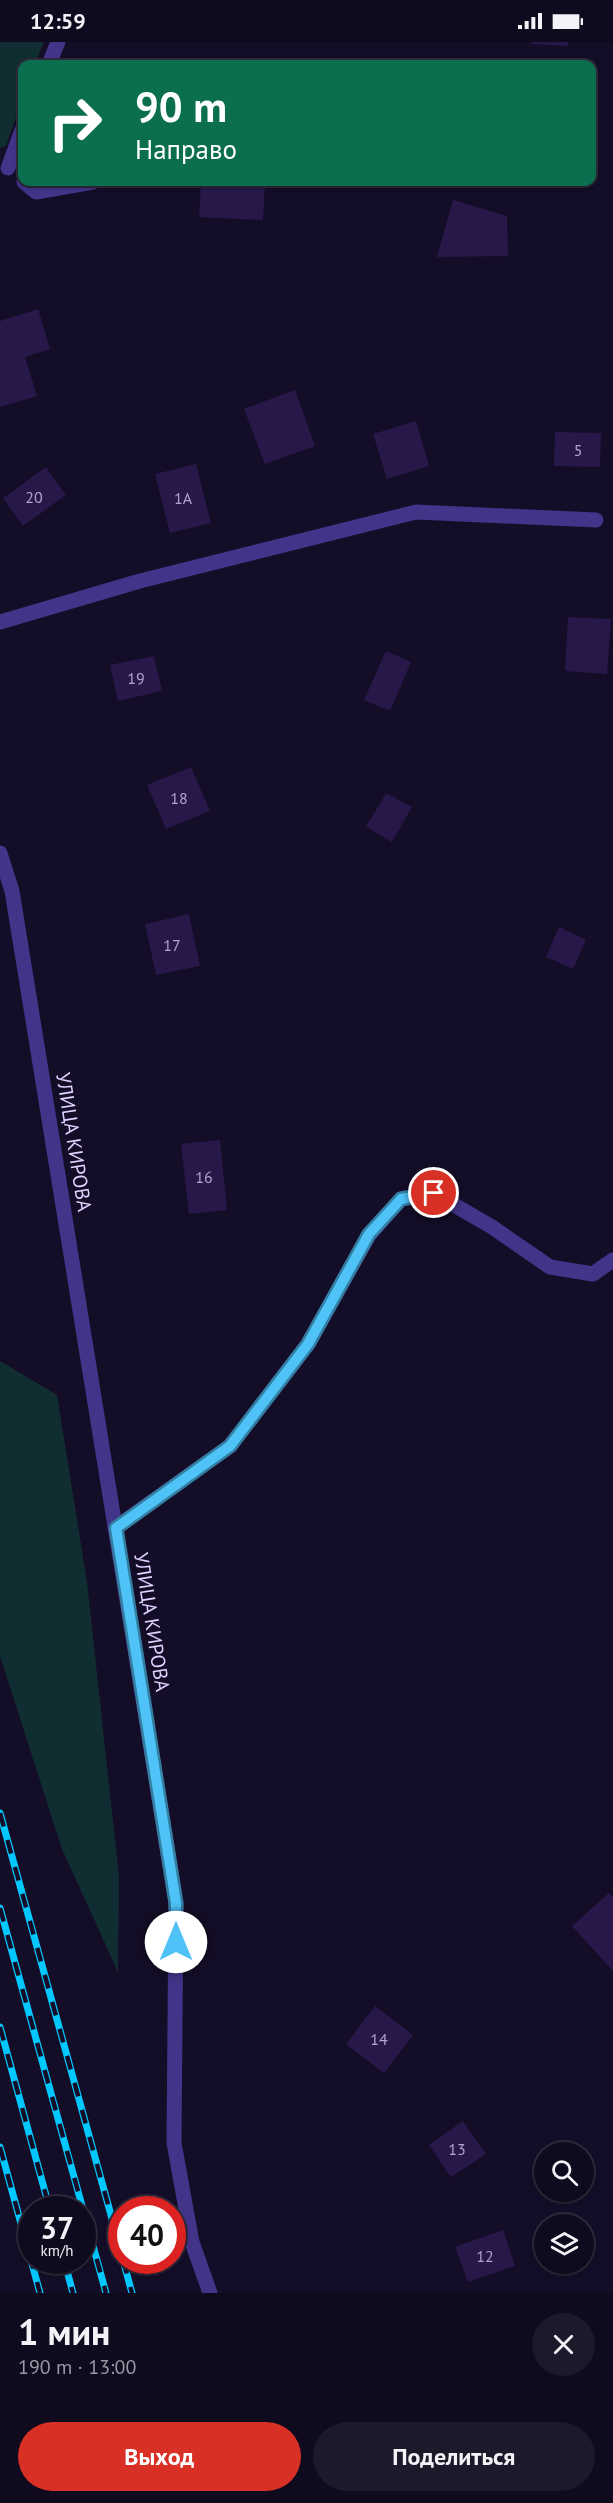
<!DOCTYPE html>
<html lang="ru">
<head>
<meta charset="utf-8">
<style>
	:root { --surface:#0f0a1d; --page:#1d182a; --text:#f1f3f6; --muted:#9b9aa4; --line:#2f2b3b; --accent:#d93025 }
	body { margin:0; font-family:"PT Sans",sans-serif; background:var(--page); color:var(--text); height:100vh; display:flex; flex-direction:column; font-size:22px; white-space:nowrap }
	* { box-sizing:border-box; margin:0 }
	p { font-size:20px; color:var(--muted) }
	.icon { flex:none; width:33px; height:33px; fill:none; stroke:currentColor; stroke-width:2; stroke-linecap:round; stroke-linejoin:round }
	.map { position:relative; height:2251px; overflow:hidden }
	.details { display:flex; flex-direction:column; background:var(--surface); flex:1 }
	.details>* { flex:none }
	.hud { position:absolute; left:18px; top:18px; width:578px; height:126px; border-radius:12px; box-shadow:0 2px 4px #0004,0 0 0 2px var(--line); background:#0b6e4f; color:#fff; overflow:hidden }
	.controls { position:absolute; left:534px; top:2100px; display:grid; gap:12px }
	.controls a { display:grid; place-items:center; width:60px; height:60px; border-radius:50%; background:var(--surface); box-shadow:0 2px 4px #0004,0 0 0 2px var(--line); font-size:30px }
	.speed { position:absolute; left:18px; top:2154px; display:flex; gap:12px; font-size:30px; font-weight:700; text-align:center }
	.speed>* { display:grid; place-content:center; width:78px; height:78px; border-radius:50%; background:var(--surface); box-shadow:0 2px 4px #0004,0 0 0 2px var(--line); line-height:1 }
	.speed small { font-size:15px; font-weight:400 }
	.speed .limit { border:9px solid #d22; background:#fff; color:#111 }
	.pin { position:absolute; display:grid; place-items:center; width:51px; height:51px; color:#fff; margin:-26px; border:3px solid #fff; border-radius:50%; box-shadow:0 2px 6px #0007 }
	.me { position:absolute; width:66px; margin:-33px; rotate:0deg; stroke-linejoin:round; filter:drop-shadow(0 0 4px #0008) }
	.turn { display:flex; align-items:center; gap:21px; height:126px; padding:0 18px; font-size:27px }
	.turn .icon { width:78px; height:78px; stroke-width:2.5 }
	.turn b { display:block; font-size:42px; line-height:51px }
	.round { display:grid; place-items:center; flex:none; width:63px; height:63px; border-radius:32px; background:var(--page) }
	.overview { display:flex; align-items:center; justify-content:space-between; height:102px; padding:0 18px }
	h1 { font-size:36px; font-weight:700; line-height:45px }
	.action { display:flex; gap:12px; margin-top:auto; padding:12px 18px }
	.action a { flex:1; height:69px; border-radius:36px; background:var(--accent); color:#fff; font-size:24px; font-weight:700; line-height:69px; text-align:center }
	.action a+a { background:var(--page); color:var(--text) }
	.status { display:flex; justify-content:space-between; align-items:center; height:42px; padding:0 30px; background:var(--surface); direction:ltr }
	.status svg { height:16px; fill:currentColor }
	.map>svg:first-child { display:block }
	.green { fill:#102e31 }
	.building { fill:#271849 }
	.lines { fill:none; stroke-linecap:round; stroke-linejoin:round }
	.minor { stroke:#413489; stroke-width:15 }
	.rail-casing { stroke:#00c7fe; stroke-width:7 }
	.rail { stroke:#140d27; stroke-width:4.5; stroke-dasharray:14; stroke-linecap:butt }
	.route-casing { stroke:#337fa1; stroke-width:15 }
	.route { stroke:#4fc3f7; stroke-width:10 }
	.labels { text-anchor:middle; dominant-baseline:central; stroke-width:4.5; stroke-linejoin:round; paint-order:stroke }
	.number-label { font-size:16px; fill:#b0a4d2 }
	.street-label { font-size:20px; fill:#ddd3ff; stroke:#140d27 }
</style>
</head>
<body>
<div class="status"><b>12:59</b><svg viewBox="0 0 49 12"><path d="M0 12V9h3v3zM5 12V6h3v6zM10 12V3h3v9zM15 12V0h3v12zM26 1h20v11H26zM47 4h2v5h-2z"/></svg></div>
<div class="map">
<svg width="613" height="2251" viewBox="0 0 613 2251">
	<rect width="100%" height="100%" fill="#140d27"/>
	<path class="green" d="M0 0H44L35 22H22V58L6 104 0 106Z
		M0 1319 57 1353 87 1540 119 1834 118 1930 62 1807 0 1614Z"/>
	<path class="building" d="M532 0H568V4L532 2Z
		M201 140H265L263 178 199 175Z
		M453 158 507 174 508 214 437 215Z
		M38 267 50 307 25 315 37 354 0 365V279Z
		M295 348 315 404 265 422 244 367Z
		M416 379 429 424 387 437 373 392Z
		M555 390 601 391 600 425 554 424Z
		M196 422 211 481 170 491 155 432Z
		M46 425 66 453 23 484 3 456Z
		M568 575 611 577 607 632 565 629Z
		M386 609 411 620 390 669 364 658Z
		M154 614 162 649 118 659 110 623Z
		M191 725 210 769 166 787 147 743Z
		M386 751 412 765 392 800 366 785Z
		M189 872 200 924 156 933 145 882Z
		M559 885 586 898 573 927 546 915Z
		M220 1098 227 1168 189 1172 181 1102Z
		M609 1851 613 1855V1929L572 1884Z
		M375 1964 413 1993 384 2031 346 2002Z
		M463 2079 486 2112 451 2135 429 2103Z
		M503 2188 515 2224 468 2240 455 2205Z"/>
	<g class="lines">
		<path class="minor" d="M49 22 58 0
			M8 126 22 88
			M24 140 36 150 93 140
			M0 580 140 539 416 470 596 478
			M0 811 12 849 176 1861 174 2101 192 2200 210 2251
			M115 1486 230 1404 308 1302 369 1193 401 1157 434 1151 492 1185 550 1225 593 1232 613 1218"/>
		<defs>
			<path id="rail" d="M0 1771 122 2213
				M0 1866 106 2251
				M0 1985 50 2168
				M0 2105 40 2251
				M64 2218 73 2251
				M123 2218 132 2251"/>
		</defs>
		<use href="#rail" class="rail-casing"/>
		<use href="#rail" class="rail"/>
	</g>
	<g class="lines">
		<defs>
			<path id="route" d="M176 1900V1861L116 1486 230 1404 308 1302 369 1192 401 1157 434 1151"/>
		</defs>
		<use href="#route" class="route-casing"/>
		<use href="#route" class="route"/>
	</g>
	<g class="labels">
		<g class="number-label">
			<text x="578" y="408">5</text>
			<text x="34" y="455">20</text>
			<text x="183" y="456">1А</text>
			<text x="136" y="636">19</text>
			<text x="179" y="756">18</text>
			<text x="172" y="903">17</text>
			<text x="204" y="1135">16</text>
			<text x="379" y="1997">14</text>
			<text x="457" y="2107">13</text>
			<text x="485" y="2214">12</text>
		</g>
		<g class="street-label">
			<text transform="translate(74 1100) rotate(81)">УЛИЦА КИРОВА</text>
			<text transform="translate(152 1580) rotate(81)">УЛИЦА КИРОВА</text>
		</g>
	</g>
</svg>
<div class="controls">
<a><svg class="icon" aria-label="search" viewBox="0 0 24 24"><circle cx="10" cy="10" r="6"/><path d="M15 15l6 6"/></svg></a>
<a><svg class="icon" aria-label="layers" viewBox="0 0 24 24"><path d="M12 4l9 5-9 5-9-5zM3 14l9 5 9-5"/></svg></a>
</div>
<div class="speed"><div>37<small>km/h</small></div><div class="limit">40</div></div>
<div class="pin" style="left:434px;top:1151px;background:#d93025"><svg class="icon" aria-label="arrive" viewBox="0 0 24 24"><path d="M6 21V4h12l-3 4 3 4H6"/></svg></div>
<svg class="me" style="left:176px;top:1900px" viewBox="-20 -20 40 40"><circle r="19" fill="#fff"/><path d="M0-13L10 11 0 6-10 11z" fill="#4fc3f7"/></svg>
<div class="hud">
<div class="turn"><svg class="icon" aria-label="right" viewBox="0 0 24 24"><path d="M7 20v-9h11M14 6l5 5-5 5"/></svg><div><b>90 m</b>Направо</div></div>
</div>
</div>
<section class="details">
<div class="overview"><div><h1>1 мин</h1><p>190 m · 13:00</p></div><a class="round"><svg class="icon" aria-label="close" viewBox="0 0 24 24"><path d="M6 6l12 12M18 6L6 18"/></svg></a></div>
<div class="action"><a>Выход</a><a>Поделиться</a></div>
</section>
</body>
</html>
